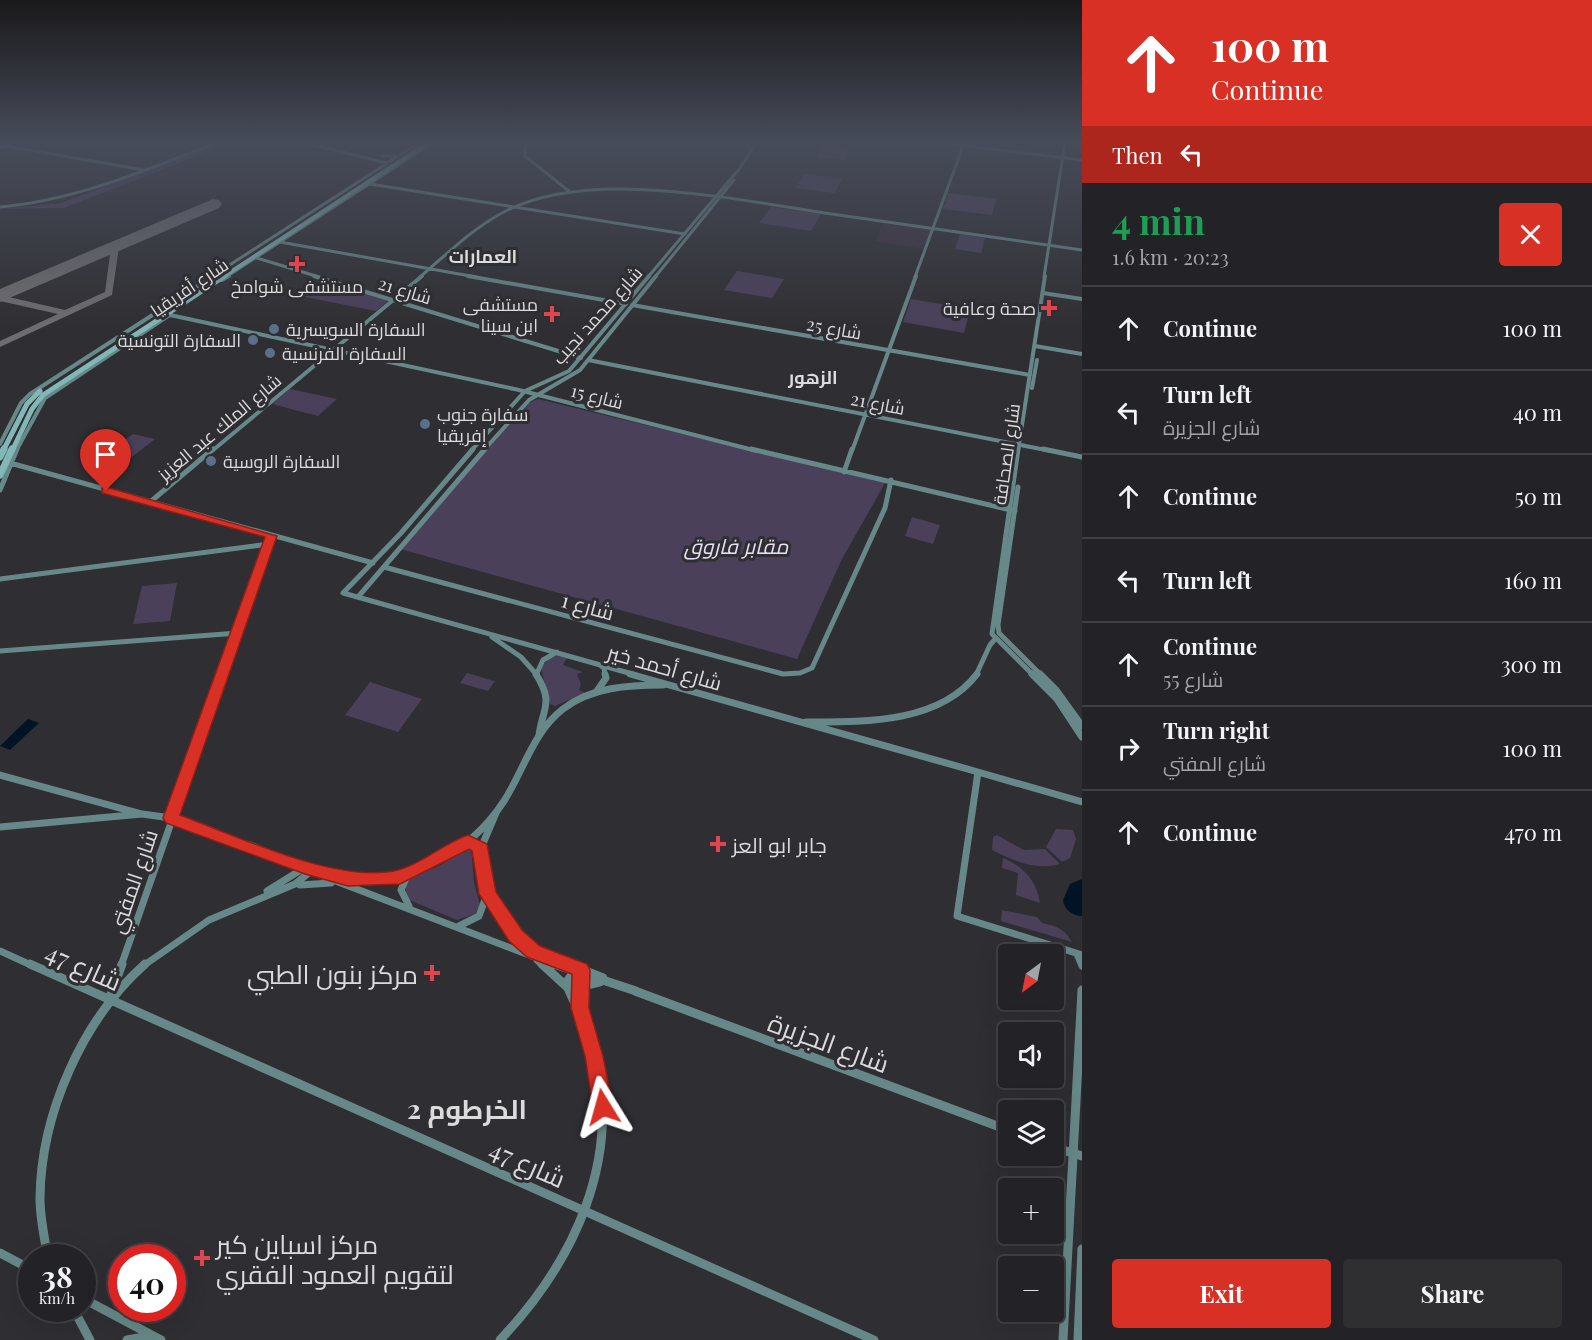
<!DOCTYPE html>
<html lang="en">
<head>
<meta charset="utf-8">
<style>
	:root { --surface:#232226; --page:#2f2f32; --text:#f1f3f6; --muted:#a3a4a7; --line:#403f43; --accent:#d93025 }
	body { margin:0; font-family:"Playfair Display",Cairo,serif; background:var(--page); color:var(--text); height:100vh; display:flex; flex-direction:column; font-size:22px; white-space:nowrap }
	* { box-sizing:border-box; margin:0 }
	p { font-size:20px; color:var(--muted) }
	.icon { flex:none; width:33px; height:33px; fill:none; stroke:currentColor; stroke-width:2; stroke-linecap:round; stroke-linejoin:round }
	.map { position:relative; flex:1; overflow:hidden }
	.sheet { display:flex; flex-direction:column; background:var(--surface); width:510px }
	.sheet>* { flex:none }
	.banner { background:#d93025; color:#fff; overflow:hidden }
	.needle { width:39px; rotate:212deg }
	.tools { position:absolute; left:998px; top:944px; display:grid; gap:12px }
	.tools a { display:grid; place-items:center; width:66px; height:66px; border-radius:6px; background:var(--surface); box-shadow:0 6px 24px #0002,0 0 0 2px var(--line); font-size:30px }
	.speed { position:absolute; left:18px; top:1244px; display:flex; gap:12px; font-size:30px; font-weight:700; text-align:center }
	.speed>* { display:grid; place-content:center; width:78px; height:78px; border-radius:50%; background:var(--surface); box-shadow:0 6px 24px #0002,0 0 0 2px var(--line); line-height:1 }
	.speed small { font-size:15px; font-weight:400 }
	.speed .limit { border:9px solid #d22; background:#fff; color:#111 }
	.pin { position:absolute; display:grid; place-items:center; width:51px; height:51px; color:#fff; margin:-62px -26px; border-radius:50% 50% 50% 0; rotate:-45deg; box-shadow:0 0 6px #0007 }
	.pin .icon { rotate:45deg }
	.me { position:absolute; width:66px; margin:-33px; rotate:352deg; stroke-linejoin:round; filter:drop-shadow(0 0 4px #0008) }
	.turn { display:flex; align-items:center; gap:21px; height:126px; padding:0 30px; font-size:27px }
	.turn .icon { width:78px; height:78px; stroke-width:2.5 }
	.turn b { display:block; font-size:42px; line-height:51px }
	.then { display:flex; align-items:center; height:57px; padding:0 30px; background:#0003; gap:12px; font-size:22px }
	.round { display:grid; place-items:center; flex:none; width:63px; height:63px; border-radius:6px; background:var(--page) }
	.summary { display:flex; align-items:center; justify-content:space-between; height:102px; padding:0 30px }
	h1 { font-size:36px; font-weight:700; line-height:45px; color:#1e9e55 }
	.action { display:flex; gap:12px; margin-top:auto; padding:12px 30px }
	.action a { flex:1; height:69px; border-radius:6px; background:var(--accent); color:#fff; font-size:24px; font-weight:700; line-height:69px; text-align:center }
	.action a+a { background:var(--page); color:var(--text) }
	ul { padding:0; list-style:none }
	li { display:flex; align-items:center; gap:18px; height:84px; padding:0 30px; border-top:2px solid var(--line) }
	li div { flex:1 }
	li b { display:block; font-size:22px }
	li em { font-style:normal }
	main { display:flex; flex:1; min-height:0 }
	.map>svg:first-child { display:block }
	.commercial { fill:#3d3140 }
	.green { fill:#4a405a }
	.water { fill:#011425 }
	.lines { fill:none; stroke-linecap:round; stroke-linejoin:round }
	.taxiway { fill:#6e6d70; fill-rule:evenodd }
	.runway { fill:#6e6d70; fill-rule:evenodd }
	.secondary-far4 { stroke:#678888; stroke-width:3 }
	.secondary-far3 { stroke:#678888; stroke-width:4 }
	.secondary-far2 { stroke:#678888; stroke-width:5 }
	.secondary-far1 { stroke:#678888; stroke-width:7 }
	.secondary { stroke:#678888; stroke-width:9 }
	.primary { stroke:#75a1a0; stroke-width:4 }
	.highway-far2 { stroke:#82b7b7; stroke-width:4 }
	.highway-far1 { stroke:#82b7b7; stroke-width:5 }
	.highway { stroke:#82b7b7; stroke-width:7 }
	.route { fill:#d93025; stroke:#8d1f18; stroke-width:1.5 }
	.health-dot { fill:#e0444e; stroke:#2f2e32; stroke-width:2 }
	.service-dot { fill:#5c6f8a; stroke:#2f2e32; stroke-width:2 }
	.labels { text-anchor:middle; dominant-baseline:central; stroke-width:6; stroke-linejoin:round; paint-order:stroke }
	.far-neighbourhood-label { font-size:18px; font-weight:bold; fill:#dbdadd; stroke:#2f2e32 }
	.far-poi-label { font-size:18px; fill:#dbdadd; stroke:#2f2e32; text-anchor:start }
	.far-street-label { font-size:18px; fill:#dbdadd; stroke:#2f2e32 }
	.park-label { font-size:21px; font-style:italic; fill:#e7def6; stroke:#2f2e32 }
	.street-label { font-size:21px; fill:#dbdadd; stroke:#2f2e32 }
	.poi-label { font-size:21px; fill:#dbdadd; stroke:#2f2e32; text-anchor:start }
	.near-street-label { font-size:26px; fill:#dbdadd; stroke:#2f2e32 }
	.near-poi-label { font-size:26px; fill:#dbdadd; stroke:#2f2e32; text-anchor:end }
	.near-neighbourhood-label { font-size:27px; font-weight:bold; fill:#dbdadd; stroke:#2f2e32 }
</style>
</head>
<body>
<main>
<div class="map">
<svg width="1082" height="1340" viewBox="0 0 1082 1340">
	<rect width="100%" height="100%" fill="#2f2e32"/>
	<path class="commercial" d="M883 222 932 229 924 249 875 241Z"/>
	<path class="green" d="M123 142H212L183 151Z
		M223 142H233L64 208 0 209 61 203Z
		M822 145 851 148 843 160 816 157Z
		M804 174 842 179 834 193 795 188Z
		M949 193 996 199 992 215 943 209Z
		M771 207 821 214 811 231 759 223Z
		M960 234 985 238 981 253 955 249Z
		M737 271 784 279 772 298 724 290Z
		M322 280 389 300 376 311 300 296Z
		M911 299 970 309 964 333 903 322Z
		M290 389 337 399 318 416 272 404Z
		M538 399 885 483 841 561 797 659 400 549 526 404Z
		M133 434 155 439 128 460 105 454Z
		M912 517 940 525 933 544 905 536Z
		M177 583 170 621 133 624 142 586Z
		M558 656 567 658 563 665 583 672 577 674 581 684 579 690 585 693 555 706 550 704 541 668 550 657Z
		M467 673 494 681H495L488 691 460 683Z
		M370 682 422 699 398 732 345 715Z
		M1056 829 1073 830 1076 839 1070 858 1062 862 1046 847Z
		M997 835 1024 850 1045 849 1060 864C1034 871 1015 861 992 850L993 837Z
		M471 846 474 882 480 905 475 914 457 920 407 899 405 884 411 878 439 866Z
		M1003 858C1023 866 1037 881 1040 903L1016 895 1018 873 1002 868Z
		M1002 910 1037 917 1042 923C1056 926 1064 928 1072 942L1001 921Z"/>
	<path class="water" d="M28 719 39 723 10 750 0 746Z
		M1082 879V916C1072 916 1064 909 1063 900L1070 884Z"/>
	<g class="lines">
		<path class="taxiway" d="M115 245 119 247 112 295 0 347V341L58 314 0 301V295L65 310 105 292 111 247Z"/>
		<path class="runway" d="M213 199 219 200 222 204 219 208 0 302V289Z"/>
		<path class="secondary-far4" d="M301 142 387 163
			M525 142V156L570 192
			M934 142 1082 160
			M0 145 144 170
			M382 156H398
			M370 184 685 234
			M0 207C77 200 146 170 218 142
			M280 242 476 277
			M257 258 319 277
			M211 277 420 142
			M226 277 434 142
			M420 277C446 255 472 229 502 213 590 165 744 202 839 215 920 227 1001 238 1082 250
			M648 277 740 168 757 142
			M655 277 734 180
			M915 277 963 146
			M1044 277 1065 142"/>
		<path class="secondary-far3" d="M314 276 581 358
			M468 276 626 304
			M222 280 229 276
			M1043 293 1082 299
			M632 305 1030 375
			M170 315 519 390 757 451
			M1035 346 1082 354
			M588 360 1051 451
			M1032 388 1037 360
			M0 444 21 403 30 394 213 276
			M16 451 45 398 171 314
			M212 451 422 276
			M471 451 525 391 569 371 649 276
			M483 451 529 400 580 370 656 276
			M852 451 916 276
			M1018 451 1045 276"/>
		<path class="secondary-far2" d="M473 449 401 533 343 593 636 675
			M751 449 1015 511
			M1018 449 992 634 1033 675
			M1043 449 1082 457
			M10 463 373 563
			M844 472 852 449
			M1018 487 998 625 999 633 1041 675
			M0 490 17 449
			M149 503 213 449
			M384 567 783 674 800 673 812 668 885 508 891 480
			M0 579 269 544
			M358 597 485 449
			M492 637 521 657 537 675
			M0 651 238 633
			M600 665 604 668 605 675
			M537 673 543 660 557 652
			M223 675 272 535
			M976 675 990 645 996 638"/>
		<path class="secondary-far1" d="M536 674C554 703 543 707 539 735
			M630 674 978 772
			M1032 674 1057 699 1082 737
			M1040 674 1056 690 1082 726
			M597 691 606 678 605 674
			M806 722C862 722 939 724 977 674
			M0 775 142 814
			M1082 802 978 772 957 916 1082 955
			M496 813 481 848 487 894 496 910 530 949 572 966
			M0 827 142 814 171 818 558 966
			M242 845H250C278 856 306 870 336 877 401 891 469 855 504 801 524 770 533 732 563 709 591 687 629 685 663 685
			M407 876 401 890 409 906
			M300 885 331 883
			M267 891 304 868
			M459 926 479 916 487 894
			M0 951 33 966
			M1077 954 1082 966
			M537 960 543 966
			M121 966 223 674
			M143 966 209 920 295 884 310 872"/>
		<path class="secondary" d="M30 964 874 1340
			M542 964 567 987
			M554 964 636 991
			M568 964 603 978
			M580 987 600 982
			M635 991 1008 1130
			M109 1000 122 964
			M580 1008 582 974
			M1053 1147 1082 1156
			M0 1253 32 1270
			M48 1257C44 1237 40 1218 40 1198 41 1114 82 1020 145 964
			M82 1298 161 1340
			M73 1308 90 1340
			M127 1340 150 1336
			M500 1340C574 1262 623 1159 594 1050 588 1024 575 1007 566 983L576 969
			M1063 1340 1082 990
			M1078 1340 1082 1249"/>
		<path class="primary" d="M0 147 13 142"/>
		<path class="highway-far2" d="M223 277 429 142"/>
		<path class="highway-far1" d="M3 451 27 404 40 391
			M12 451 32 409 43 395 225 276"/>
		<path class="highway" d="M0 457 4 449
			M0 475 12 449"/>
	</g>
	<linearGradient id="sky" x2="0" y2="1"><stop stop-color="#1a191c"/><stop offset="0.43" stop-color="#474c5a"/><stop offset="1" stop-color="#474c5a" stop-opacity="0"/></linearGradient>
	<rect width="1082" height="330" fill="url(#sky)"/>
	<path class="route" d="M106 487 277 536 180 815C237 836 339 885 398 870 422 864 444 843 468 835L487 844 496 892 522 930 540 946 587 964 590 970 589 1008 603 1056 613 1107 610 1114 603 1117 596 1114 593 1107 585 1056 571 1008 572 974 527 957 509 941 479 894 472 851 469 849 400 884 348 886 305 874 166 823 163 818 265 537 102 493V488Z"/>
	<g class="health-dot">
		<path d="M294 255h6v6h6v6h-6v6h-6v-6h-6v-6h6z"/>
		<path d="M1046 299h6v6h6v6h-6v6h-6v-6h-6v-6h6z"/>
		<path d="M549 305h6v6h6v6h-6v6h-6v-6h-6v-6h6z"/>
		<path d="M715 835h6v6h6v6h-6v6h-6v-6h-6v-6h6z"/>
		<path d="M429 964h6v6h6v6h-6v6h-6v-6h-6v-6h6z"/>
		<path d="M199 1249h6v6h6v6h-6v6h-6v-6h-6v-6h6z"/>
	</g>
	<g class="service-dot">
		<circle cx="274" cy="329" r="6"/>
		<circle cx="253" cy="340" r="6"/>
		<circle cx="270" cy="353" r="6"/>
		<circle cx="425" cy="424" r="6"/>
		<circle cx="211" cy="461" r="6"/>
	</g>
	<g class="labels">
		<g class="far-neighbourhood-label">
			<text x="483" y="256">العمارات</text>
			<text x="813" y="377">الزهور</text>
		</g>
		<g class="far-poi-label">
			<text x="297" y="286" text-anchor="middle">مستشفى شوامخ</text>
			<text x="538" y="304" text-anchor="end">مستشفى<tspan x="538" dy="21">ابن سينا</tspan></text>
			<text x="1036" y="308" text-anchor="end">صحة وعافية</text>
			<text x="286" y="329">السفارة السويسرية</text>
			<text x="241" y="340" text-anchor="end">السفارة التونسية</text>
			<text x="282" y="353">السفارة الفرنسية</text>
			<text x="437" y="414">سفارة جنوب<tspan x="437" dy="21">إفريقيا</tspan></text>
			<text x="223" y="461">السفارة الروسية</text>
		</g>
		<g class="far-street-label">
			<text transform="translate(189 287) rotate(-34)">شارع أفريقيا</text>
			<text transform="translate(405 290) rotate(17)">شارع 21</text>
			<text transform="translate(597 315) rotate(-48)">شارع محمد نجيب</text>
			<text transform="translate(834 328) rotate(10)">شارع 25</text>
			<text transform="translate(597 396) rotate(14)">شارع 15</text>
			<text transform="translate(878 403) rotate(11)">شارع 21</text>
			<text transform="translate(219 427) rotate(-40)">شارع الملك عبد العزيز</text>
			<text transform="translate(1006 454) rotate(-82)">شارع الصحافة</text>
		</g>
		<g class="park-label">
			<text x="736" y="545">مقابر فاروق</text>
		</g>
		<g class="street-label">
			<text transform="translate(588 605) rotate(15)">شارع 1</text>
			<text transform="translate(665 666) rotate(16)">شارع أحمد خير</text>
			<text transform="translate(132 881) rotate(-71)">شارع المفتي</text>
		</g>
		<g class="poi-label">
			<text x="732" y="844">جابر ابو العز</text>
		</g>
		<g class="near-street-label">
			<text transform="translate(84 966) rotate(24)">شارع 47</text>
			<text transform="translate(829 1042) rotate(20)">شارع الجزيرة</text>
			<text transform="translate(528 1163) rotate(24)">شارع 47</text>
		</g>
		<g class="near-poi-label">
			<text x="418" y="973">مركز بنون الطبي</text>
			<text x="216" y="1243" text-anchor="start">مركز اسباين كير<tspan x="216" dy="30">لتقويم العمود الفقري</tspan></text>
		</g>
		<g class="near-neighbourhood-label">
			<text x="467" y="1108">الخرطوم 2</text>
		</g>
	</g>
</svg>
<div class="tools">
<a><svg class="needle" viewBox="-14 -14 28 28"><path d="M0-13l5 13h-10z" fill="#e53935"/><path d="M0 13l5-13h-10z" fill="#a3a4a7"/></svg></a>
<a><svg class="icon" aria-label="sound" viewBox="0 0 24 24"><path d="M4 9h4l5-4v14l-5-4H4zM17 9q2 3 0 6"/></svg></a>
<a><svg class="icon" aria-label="layers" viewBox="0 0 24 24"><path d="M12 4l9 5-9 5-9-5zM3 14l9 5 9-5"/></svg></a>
<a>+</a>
<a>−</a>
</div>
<div class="speed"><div>38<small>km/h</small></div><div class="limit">40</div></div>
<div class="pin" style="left:106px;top:491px;background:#d93025"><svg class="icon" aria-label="arrive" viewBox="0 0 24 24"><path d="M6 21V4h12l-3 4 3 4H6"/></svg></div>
<svg class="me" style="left:603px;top:1107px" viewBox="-20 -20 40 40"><path d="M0-17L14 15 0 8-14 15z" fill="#d93025" stroke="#fff" stroke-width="4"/></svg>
</div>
<section class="sheet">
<div class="banner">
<div class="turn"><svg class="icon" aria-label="ahead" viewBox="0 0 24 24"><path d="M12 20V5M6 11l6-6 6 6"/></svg><div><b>100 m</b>Continue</div></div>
<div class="then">Then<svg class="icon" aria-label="left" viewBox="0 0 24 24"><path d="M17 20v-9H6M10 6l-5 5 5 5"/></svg></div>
</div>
<div class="summary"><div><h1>4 min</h1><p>1.6 km · 20:23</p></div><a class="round" style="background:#d93025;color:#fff"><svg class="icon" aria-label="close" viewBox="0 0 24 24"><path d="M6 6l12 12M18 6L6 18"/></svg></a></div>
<ul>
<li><svg class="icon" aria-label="ahead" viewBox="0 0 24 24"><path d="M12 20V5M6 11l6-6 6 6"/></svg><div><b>Continue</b></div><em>100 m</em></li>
<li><svg class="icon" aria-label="left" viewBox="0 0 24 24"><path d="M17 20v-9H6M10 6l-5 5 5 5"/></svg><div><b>Turn left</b><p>شارع الجزيرة</p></div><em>40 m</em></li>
<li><svg class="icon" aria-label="ahead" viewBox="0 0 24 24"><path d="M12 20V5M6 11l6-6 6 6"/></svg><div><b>Continue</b></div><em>50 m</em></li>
<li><svg class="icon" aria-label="left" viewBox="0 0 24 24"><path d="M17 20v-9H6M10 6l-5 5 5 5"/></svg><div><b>Turn left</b></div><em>160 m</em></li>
<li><svg class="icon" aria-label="ahead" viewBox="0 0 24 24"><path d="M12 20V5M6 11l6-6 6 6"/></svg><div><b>Continue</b><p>شارع 55</p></div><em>300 m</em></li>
<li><svg class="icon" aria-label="right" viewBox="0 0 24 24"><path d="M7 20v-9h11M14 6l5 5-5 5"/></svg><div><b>Turn right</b><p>شارع المفتي</p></div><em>100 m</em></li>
<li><svg class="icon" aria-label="ahead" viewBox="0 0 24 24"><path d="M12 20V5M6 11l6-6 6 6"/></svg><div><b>Continue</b></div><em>470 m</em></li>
</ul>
<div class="action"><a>Exit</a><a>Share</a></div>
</section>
</main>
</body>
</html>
